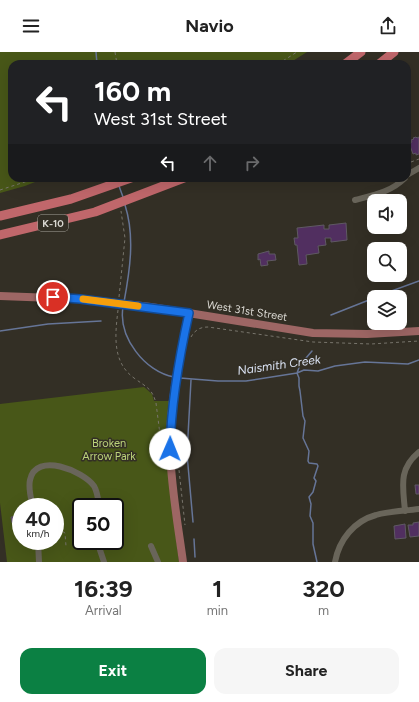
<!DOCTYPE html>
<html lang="en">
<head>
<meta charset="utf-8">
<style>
	:root { --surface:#fff; --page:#f6f6f6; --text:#222; --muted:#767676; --accent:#0b8043 }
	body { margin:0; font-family:Figtree,sans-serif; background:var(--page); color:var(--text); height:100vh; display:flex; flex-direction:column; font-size:15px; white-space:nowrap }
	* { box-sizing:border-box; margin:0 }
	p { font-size:13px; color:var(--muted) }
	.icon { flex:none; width:22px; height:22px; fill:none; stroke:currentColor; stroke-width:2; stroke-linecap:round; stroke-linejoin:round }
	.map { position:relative; height:510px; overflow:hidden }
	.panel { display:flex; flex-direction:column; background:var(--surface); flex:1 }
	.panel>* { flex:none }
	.banner { position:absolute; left:8px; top:8px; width:403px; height:122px; border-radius:12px; box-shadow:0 4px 16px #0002; background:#202124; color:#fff; overflow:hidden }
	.fabs { position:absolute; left:367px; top:142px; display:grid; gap:8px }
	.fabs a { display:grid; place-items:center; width:40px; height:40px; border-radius:8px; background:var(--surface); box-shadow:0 4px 16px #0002; font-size:20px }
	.speed { position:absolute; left:12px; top:446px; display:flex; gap:8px; font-size:20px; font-weight:700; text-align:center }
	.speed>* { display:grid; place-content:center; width:52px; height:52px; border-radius:50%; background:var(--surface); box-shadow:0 4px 16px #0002; line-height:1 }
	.speed small { font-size:10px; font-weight:400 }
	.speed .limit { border:2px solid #111; border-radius:6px; background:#fff; color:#111 }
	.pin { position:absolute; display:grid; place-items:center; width:34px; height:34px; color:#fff; margin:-17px; border:2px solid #fff; border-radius:50%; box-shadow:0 1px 4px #0007 }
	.me { position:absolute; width:44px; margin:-22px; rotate:1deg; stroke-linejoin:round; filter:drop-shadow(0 0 3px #0008) }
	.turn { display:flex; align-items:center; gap:14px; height:84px; padding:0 20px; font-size:18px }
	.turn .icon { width:52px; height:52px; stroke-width:2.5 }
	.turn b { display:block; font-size:28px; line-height:34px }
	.lanes { display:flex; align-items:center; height:38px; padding:0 20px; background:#0003; justify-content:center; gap:20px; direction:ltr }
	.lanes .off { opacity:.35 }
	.eta { display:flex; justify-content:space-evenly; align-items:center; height:68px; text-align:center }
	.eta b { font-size:24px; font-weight:700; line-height:28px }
	.primary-button { display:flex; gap:8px; margin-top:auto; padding:8px 20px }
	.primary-button a { flex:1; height:46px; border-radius:12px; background:var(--accent); color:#fff; font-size:16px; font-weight:700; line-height:46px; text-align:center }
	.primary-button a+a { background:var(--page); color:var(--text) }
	header { display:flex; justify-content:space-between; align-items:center; height:52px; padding:0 20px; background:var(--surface); font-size:18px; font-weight:700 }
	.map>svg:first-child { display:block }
	.green { fill:#485718; fill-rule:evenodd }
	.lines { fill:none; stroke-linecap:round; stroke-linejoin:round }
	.stream { stroke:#667597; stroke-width:1.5 }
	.building { fill:#512f60; stroke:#5f5963 }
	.path { stroke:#78756c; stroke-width:1; stroke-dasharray:3 3; stroke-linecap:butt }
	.minor { stroke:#69655a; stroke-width:6 }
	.major { stroke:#9d6664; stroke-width:8 }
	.highway { stroke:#c0676b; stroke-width:9 }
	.route-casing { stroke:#114b97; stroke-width:10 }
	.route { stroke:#1a73e8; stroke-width:7 }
	.slow { stroke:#f59e0b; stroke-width:7 }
	.labels { text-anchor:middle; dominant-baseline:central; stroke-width:3; stroke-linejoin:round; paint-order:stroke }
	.shield { fill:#332f25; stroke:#a7a59d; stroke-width:1 }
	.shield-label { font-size:10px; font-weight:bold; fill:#d9d7d1 }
	.street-label { font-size:11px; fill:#d9d7d1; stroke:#332f25 }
	.park-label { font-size:11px; fill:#bcd47a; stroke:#332f25 }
	.water-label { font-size:12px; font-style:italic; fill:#dbe3f4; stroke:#332f25 }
</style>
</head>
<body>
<header><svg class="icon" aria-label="menu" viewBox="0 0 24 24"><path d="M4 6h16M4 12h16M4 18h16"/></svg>Navio<svg class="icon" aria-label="share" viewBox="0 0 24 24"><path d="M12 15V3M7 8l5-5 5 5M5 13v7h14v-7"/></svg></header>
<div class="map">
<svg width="419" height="510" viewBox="0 0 419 510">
	<rect width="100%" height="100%" fill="#332f25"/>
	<path class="green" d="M0 0H307L288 12H12V126H45L25 134 0 141Z
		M144 335 152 342 154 349H169V426L179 510H7L0 451V352ZM21 455H55V489H21ZM81 455H115V489H81Z"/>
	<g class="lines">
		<path class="stream" d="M96 0 97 12
			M119 134 123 145
			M375 245 419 229
			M124 250C130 218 135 184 125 153
			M123 255C118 285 145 320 174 325
			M331 263 374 246
			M0 279 48 272 101 269
			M312 299 300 313 297 321 299 326V334L300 339 303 364 305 369 303 386 309 399 308 409 309 411 317 412 318 414 314 426 316 429 313 440 309 445 311 452 310 464 313 471V492L317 510
			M180 326 218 329H246L297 321 304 318 318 319 335 314 365 310 408 312 419 308
			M191 328 187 402 193 470
			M194 487 195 505"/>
	</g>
	<path class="building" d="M416 85 417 86 419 85V102L416 103V101L413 102 409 91 412 90 411 88 414 87 413 86Z
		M346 171 347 188 331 190V186H325L326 193 318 194 319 201 306 203 307 212 299 213 297 193H295L294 186H298L297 176 324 173V177H329V173Z
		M269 199V202H275L276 208 267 209 268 213 261 214 260 207 258 208V202Z
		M415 433H419V442H416Z
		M21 464V470L12 471 11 465Z
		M58 466 59 476H55V467Z
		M419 470V484L410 485 408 473H413V471Z
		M405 472 406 486 395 487 394 474Z"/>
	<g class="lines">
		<path class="path" d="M115 0 117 12
			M278 12 297 0
			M411 110 419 107
			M0 138 37 126
			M119 245 125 186 121 159
			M118 258C115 283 112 310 134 326 146 335 152 336 156 351L163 406
			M191 285C195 278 200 275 208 275L313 290 371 292 419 289
			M179 418 185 473
			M57 478 62 479 65 481 66 494
			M55 481 56 476"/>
		<path class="minor" d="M407 123 419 116
			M355 148C374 143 391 140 405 126
			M33 455C31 446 28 437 30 428 36 399 83 419 94 434 98 441 98 447 99 455
			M405 459C403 435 398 417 419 400
			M38 489 39 510
			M100 489V498L104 510
			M151 494 158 510
			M335 510C339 488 354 469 376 463 389 459 405 459 419 457"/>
		<path class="major" d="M0 244 80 247 151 255 313 281 367 282 419 279
			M183 510C178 473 171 435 170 397 169 354 180 304 189 261"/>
		<path class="highway" d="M345 12 361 0
			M379 12 394 0
			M0 164 71 147 131 126
			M0 183 95 160 184 126"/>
	</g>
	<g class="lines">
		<defs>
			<path id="route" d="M53 245 80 247 189 261C179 306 171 351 170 397"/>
		</defs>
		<use href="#route" class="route-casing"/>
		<use href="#route" class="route"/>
		<path class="slow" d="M83 247 138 254"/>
	</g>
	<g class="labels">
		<rect class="shield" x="38" y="163" width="30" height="16" rx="3"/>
		<g class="shield-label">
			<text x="53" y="171">K-10</text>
		</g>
		<g class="street-label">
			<text transform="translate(247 259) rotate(9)">West 31st Street</text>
		</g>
		<g class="park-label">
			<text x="109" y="391">Broken<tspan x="109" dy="13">Arrow Park</tspan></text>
		</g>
		<g class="water-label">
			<text transform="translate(279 313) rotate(-8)">Naismith Creek</text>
		</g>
	</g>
</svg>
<div class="fabs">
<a><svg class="icon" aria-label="sound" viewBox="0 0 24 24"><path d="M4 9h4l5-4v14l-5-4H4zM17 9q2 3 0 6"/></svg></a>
<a><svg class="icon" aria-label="search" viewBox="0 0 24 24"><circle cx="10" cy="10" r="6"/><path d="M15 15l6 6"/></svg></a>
<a><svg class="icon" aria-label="layers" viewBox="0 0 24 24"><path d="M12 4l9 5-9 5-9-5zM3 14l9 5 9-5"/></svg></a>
</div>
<div class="speed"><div>40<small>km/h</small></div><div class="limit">50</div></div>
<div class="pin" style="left:53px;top:245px;background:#d93025"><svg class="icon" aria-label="arrive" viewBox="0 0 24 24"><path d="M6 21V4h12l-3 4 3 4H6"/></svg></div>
<svg class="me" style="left:170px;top:397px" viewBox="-20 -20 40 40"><circle r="19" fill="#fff"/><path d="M0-13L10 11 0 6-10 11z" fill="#1a73e8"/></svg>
<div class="banner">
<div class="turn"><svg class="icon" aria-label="left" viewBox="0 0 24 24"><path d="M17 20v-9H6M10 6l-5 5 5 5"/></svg><div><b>160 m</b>West 31st Street</div></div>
<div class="lanes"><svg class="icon" aria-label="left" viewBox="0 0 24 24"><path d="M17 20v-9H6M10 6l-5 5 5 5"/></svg><svg class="icon off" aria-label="ahead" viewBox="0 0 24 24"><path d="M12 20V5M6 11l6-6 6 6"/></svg><svg class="icon off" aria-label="right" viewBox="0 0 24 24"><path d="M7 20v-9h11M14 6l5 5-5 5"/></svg></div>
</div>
</div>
<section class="panel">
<div class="eta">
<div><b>16:39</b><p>Arrival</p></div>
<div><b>1</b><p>min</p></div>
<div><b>320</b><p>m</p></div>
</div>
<div class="primary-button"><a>Exit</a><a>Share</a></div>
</section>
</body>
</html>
